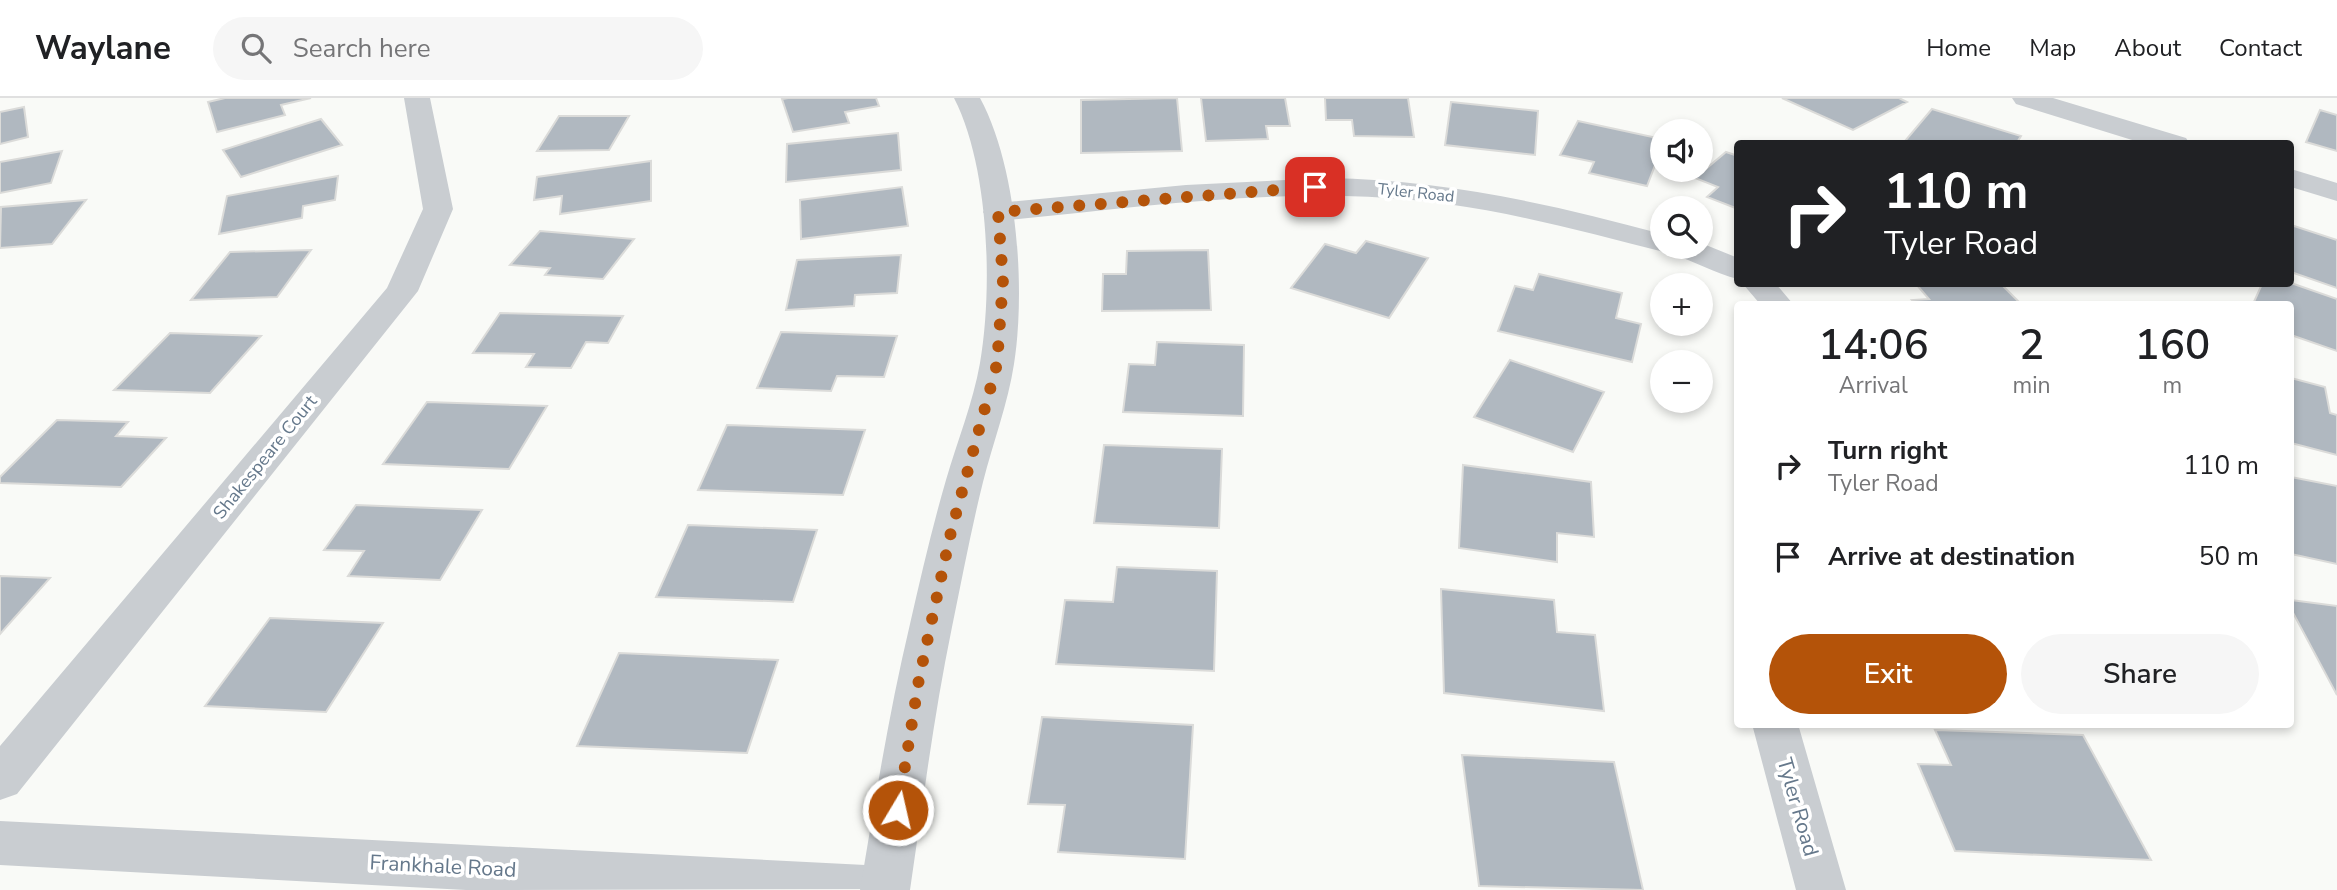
<!DOCTYPE html>
<html lang="en">
<head>
<meta charset="utf-8">
<style>
	:root { --surface:#fff; --page:#f6f6f6; --text:#202124; --muted:#757577; --line:#e0e0e0; --accent:#b45309 }
	body { margin:0; font-family:"Nunito Sans",sans-serif; background:var(--page); color:var(--text); height:100vh; display:flex; flex-direction:column; font-size:26px; white-space:nowrap }
	* { box-sizing:border-box; margin:0 }
	p { font-size:23px; color:var(--muted) }
	.icon { flex:none; width:38px; height:38px; fill:none; stroke:currentColor; stroke-width:2; stroke-linecap:round; stroke-linejoin:round }
	.map { position:relative; flex:1; overflow:hidden }
	.panel { position:absolute; left:1734px; top:203px; width:560px; height:427px; display:flex; flex-direction:column; background:var(--surface); border-radius:7px; box-shadow:0 4px 10px #0003 }
	.panel>* { flex:none }
	.top-card { position:absolute; left:1734px; top:42px; width:560px; height:147px; border-radius:7px; box-shadow:0 4px 10px #0003; background:#202124; color:#fff; overflow:hidden }
	.buttons { position:absolute; left:1650px; top:21px; display:grid; gap:14px }
	.buttons a { display:grid; place-items:center; width:63px; height:63px; border-radius:50%; background:var(--surface); box-shadow:0 4px 10px #0003; font-size:35px }
	.pin { position:absolute; display:grid; place-items:center; width:60px; height:60px; color:#fff; margin:-30px; border-radius:14px; box-shadow:0 4px 10px #0006 }
	.me { position:absolute; width:77px; margin:-38px; rotate:9deg; stroke-linejoin:round; filter:drop-shadow(0 0 5px #0008) }
	.turn { display:flex; align-items:center; gap:24px; height:147px; padding:0 35px; font-size:32px }
	.turn .icon { width:91px; height:91px; stroke-width:2.5 }
	.turn b { display:block; font-size:49px; line-height:60px }
	.eta { display:flex; justify-content:space-evenly; align-items:center; height:119px; text-align:center }
	.eta b { font-size:42px; font-weight:600; line-height:49px }
	.primary-button { display:flex; gap:14px; margin-top:auto; padding:14px 35px }
	.primary-button a { flex:1; height:80px; border-radius:42px; background:var(--accent); color:#fff; font-size:28px; font-weight:600; line-height:80px; text-align:center }
	.primary-button a+a { background:var(--page); color:var(--text) }
	ul { padding:0; list-style:none }
	li { display:flex; align-items:center; gap:21px; height:91px; padding:0 35px }
	li div { flex:1 }
	li b { display:block; font-size:26px }
	li em { font-style:normal }
	header { display:flex; align-items:center; gap:42px; box-sizing:border-box; height:98px; padding:0 35px; background:var(--surface); border-bottom:2px solid var(--line) }
	header strong { font-size:33px }
	nav { display:flex; gap:38px; margin-inline-start:auto; font-size:24px }
	.search { width:490px; height:63px; background:var(--page); display:flex; align-items:center; gap:18px; box-sizing:border-box; padding:0 24px; border-radius:38px; color:var(--muted); font-size:26px }
	.map>svg:first-child { display:block }
	.building { fill:#b0b8c0; stroke:#dbdbd9; stroke-width:2 }
	.lines { fill:none; stroke-linecap:round; stroke-linejoin:round }
	.minor { fill:#c9cdd1; fill-rule:evenodd }
	.tertiary { fill:#c9cdd1; fill-rule:evenodd }
	.route { stroke:#b45309; stroke-width:12; stroke-dasharray:0 21.6 }
	.labels { text-anchor:middle; dominant-baseline:central; stroke-width:7; stroke-linejoin:round; paint-order:stroke }
	.far-street-label { font-size:16px; fill:#65788b; stroke:#fff }
	.street-label { font-size:18px; fill:#65788b; stroke:#fff }
	.near-street-label { font-size:21px; fill:#65788b; stroke:#fff }
</style>
</head>
<body>
<header>
<strong>Waylane</strong>
<div class="search"><svg class="icon" aria-label="search" viewBox="0 0 24 24"><circle cx="10" cy="10" r="6"/><path d="M15 15l6 6"/></svg>Search here</div>
<nav><a>Home</a><a>Map</a><a>About</a><a>Contact</a></nav>
</header>
<div class="map">
<svg width="2337" height="792" viewBox="0 0 2337 792">
	<rect width="100%" height="100%" fill="#f9faf7"/>
	<path class="building" d="M225 0H311L281 7 285 17 217 34 208 4Z
		M788 0H876L879 8 845 14 849 25 793 34 782 1Z
		M1177 0 1182 53 1081 55V2Z
		M1201 0H1285L1290 28H1266L1268 41 1206 43Z
		M1325 0H1408L1414 39 1354 38 1352 22H1326Z
		M1782 0H1899L1907 4 1853 32Z
		M1451 4 1538 13 1535 57 1445 47Z
		M24 9 28 39 0 46V14Z
		M1932 11 2021 38 2016 46H1913L1905 43Z
		M2320 12 2337 17V53L2306 44Z
		M559 18H629L609 52 537 53Z
		M321 21 342 47 241 79 223 52Z
		M1578 23 1662 41V49L1647 88 1589 75 1594 64 1560 57Z
		M898 35 901 72 786 84 787 46Z
		M62 53 51 85 0 95V64Z
		M1726 54 1738 58V111L1707 99 1718 89 1695 80Z
		M651 63V103L560 116 562 98 534 102 537 79Z
		M338 78 335 102 303 108 302 120 219 136 227 98Z
		M902 89 908 128 801 141 800 102Z
		M86 102 52 146 0 150 1 109Z
		M2291 127 2337 142V190L2291 174Z
		M540 133 634 141 603 181 545 177 550 170 510 167Z
		M1366 143 1428 160 1389 220 1291 190 1325 146 1356 155Z
		M311 152 277 199 191 202 230 154Z
		M1208 152 1211 212 1102 213 1103 176H1126L1127 153Z
		M901 157 897 195 855 197 854 208 786 212 797 162Z
		M1539 176 1622 195 1616 220 1641 226 1632 264 1498 233 1515 188 1533 192Z
		M2291 185 2337 201V253L2291 237V206H2253L2262 186Z
		M1916 186H2001L2021 206H1916L1912 202 1929 201Z
		M500 215 623 218 608 245 586 244 571 270 526 269 534 256 473 255Z
		M781 234 897 238 884 279 837 278 831 293 757 290Z
		M170 235 261 238 210 295 114 292Z
		M1157 244 1244 247 1243 318 1123 314 1129 266 1155 267Z
		M1510 262 1604 294 1573 354 1474 319Z
		M2291 280 2325 289 2330 315 2337 317V357L2291 345Z
		M427 304 547 308 509 371 383 366Z
		M57 322 128 324 116 338 166 340 121 389 0 385V379Z
		M727 327 865 332 843 397 698 392Z
		M1104 347 1222 351 1219 430 1094 425Z
		M1463 367 1591 384 1594 439 1557 435V464L1459 450Z
		M2291 379 2337 388V466L2291 456Z
		M356 407 482 412 440 482 348 478 364 453 324 452Z
		M688 427 817 432 793 504 656 499Z
		M1117 469 1217 473 1214 573 1056 566 1065 502 1113 504Z
		M0 478 50 480 0 536Z
		M1441 491 1554 502 1557 534 1595 537 1604 613 1444 595Z
		M2291 502 2337 508V597L2291 511Z
		M270 520 383 525 326 614 205 608Z
		M619 555 778 562 747 655 577 648Z
		M1042 619 1193 627 1185 761 1058 754 1065 707 1028 706Z
		M1935 632 2083 637 2151 762 1955 753 1918 666 1951 667Z
		M1462 657 1614 664 1643 792 1479 788Z"/>
	<g class="lines">
		<path class="minor" d="M404 0H430L453 111 418 193 17 696 0 702V648L387 190 423 111Z
			M2012 0H2053L2186 40 2190 46H2145L2016 6Z
			M2291 71 2337 85V103L2291 89Z
			M1328 80C1443 82 1552 106 1662 136V149H1701V145L1738 160V181C1713 175 1689 160 1664 154 1593 136 1520 116 1447 106 1298 85 1147 109 998 123L987 120 983 114 987 108 998 105 1186 87Z
			M1743 186H1776L1793 206H1760Z
			M1752 626H1798L1846 792H1796Z
			M0 723 885 768 903 774 910 791 466 792 0 767Z"/>
		<path class="tertiary" d="M954 0H980C1017 68 1026 190 1014 266 1008 305 993 345 983 384 971 432 962 481 952 529 934 616 923 704 910 792H860C875 703 889 614 910 526 921 478 932 430 946 382 957 344 973 305 980 265 993 190 989 68 954 0Z"/>
	</g>
	<g class="lines">
		<path class="route" d="M898 712 919 581 951 434 997 266 1003 182 998 114 1315 89"/>
	</g>
	<g class="labels">
		<g class="far-street-label">
			<text transform="translate(1416 95) rotate(6)">Tyler Road</text>
		</g>
		<g class="street-label">
			<text transform="translate(265 359) rotate(-51)">Shakespeare Court</text>
		</g>
		<g class="near-street-label">
			<text transform="translate(1798 709) rotate(74)">Tyler Road</text>
			<text transform="translate(443 768) rotate(3)">Frankhale Road</text>
		</g>
	</g>
</svg>
<div class="buttons">
<a><svg class="icon" aria-label="sound" viewBox="0 0 24 24"><path d="M4 9h4l5-4v14l-5-4H4zM17 9q2 3 0 6"/></svg></a>
<a><svg class="icon" aria-label="search" viewBox="0 0 24 24"><circle cx="10" cy="10" r="6"/><path d="M15 15l6 6"/></svg></a>
<a>+</a>
<a>−</a>
</div>
<div class="pin" style="left:1315px;top:89px;background:#d93025"><svg class="icon" aria-label="arrive" viewBox="0 0 24 24"><path d="M6 21V4h12l-3 4 3 4H6"/></svg></div>
<svg class="me" style="left:898px;top:712px" viewBox="-20 -20 40 40"><circle r="17" fill="#b45309" stroke="#fff" stroke-width="3"/><path d="M0-11L8 9 0 5-8 9z" fill="#fff"/></svg>
<div class="top-card">
<div class="turn"><svg class="icon" aria-label="right" viewBox="0 0 24 24"><path d="M7 20v-9h11M14 6l5 5-5 5"/></svg><div><b>110 m</b>Tyler Road</div></div>
</div>
<section class="panel">
<div class="eta">
<div><b>14:06</b><p>Arrival</p></div>
<div><b>2</b><p>min</p></div>
<div><b>160</b><p>m</p></div>
</div>
<ul>
<li><svg class="icon" aria-label="right" viewBox="0 0 24 24"><path d="M7 20v-9h11M14 6l5 5-5 5"/></svg><div><b>Turn right</b><p>Tyler Road</p></div><em>110 m</em></li>
<li><svg class="icon" aria-label="arrive" viewBox="0 0 24 24"><path d="M6 21V4h12l-3 4 3 4H6"/></svg><div><b>Arrive at destination</b></div><em>50 m</em></li>
</ul>
<div class="primary-button"><a>Exit</a><a>Share</a></div>
</section>
</div>
</body>
</html>
